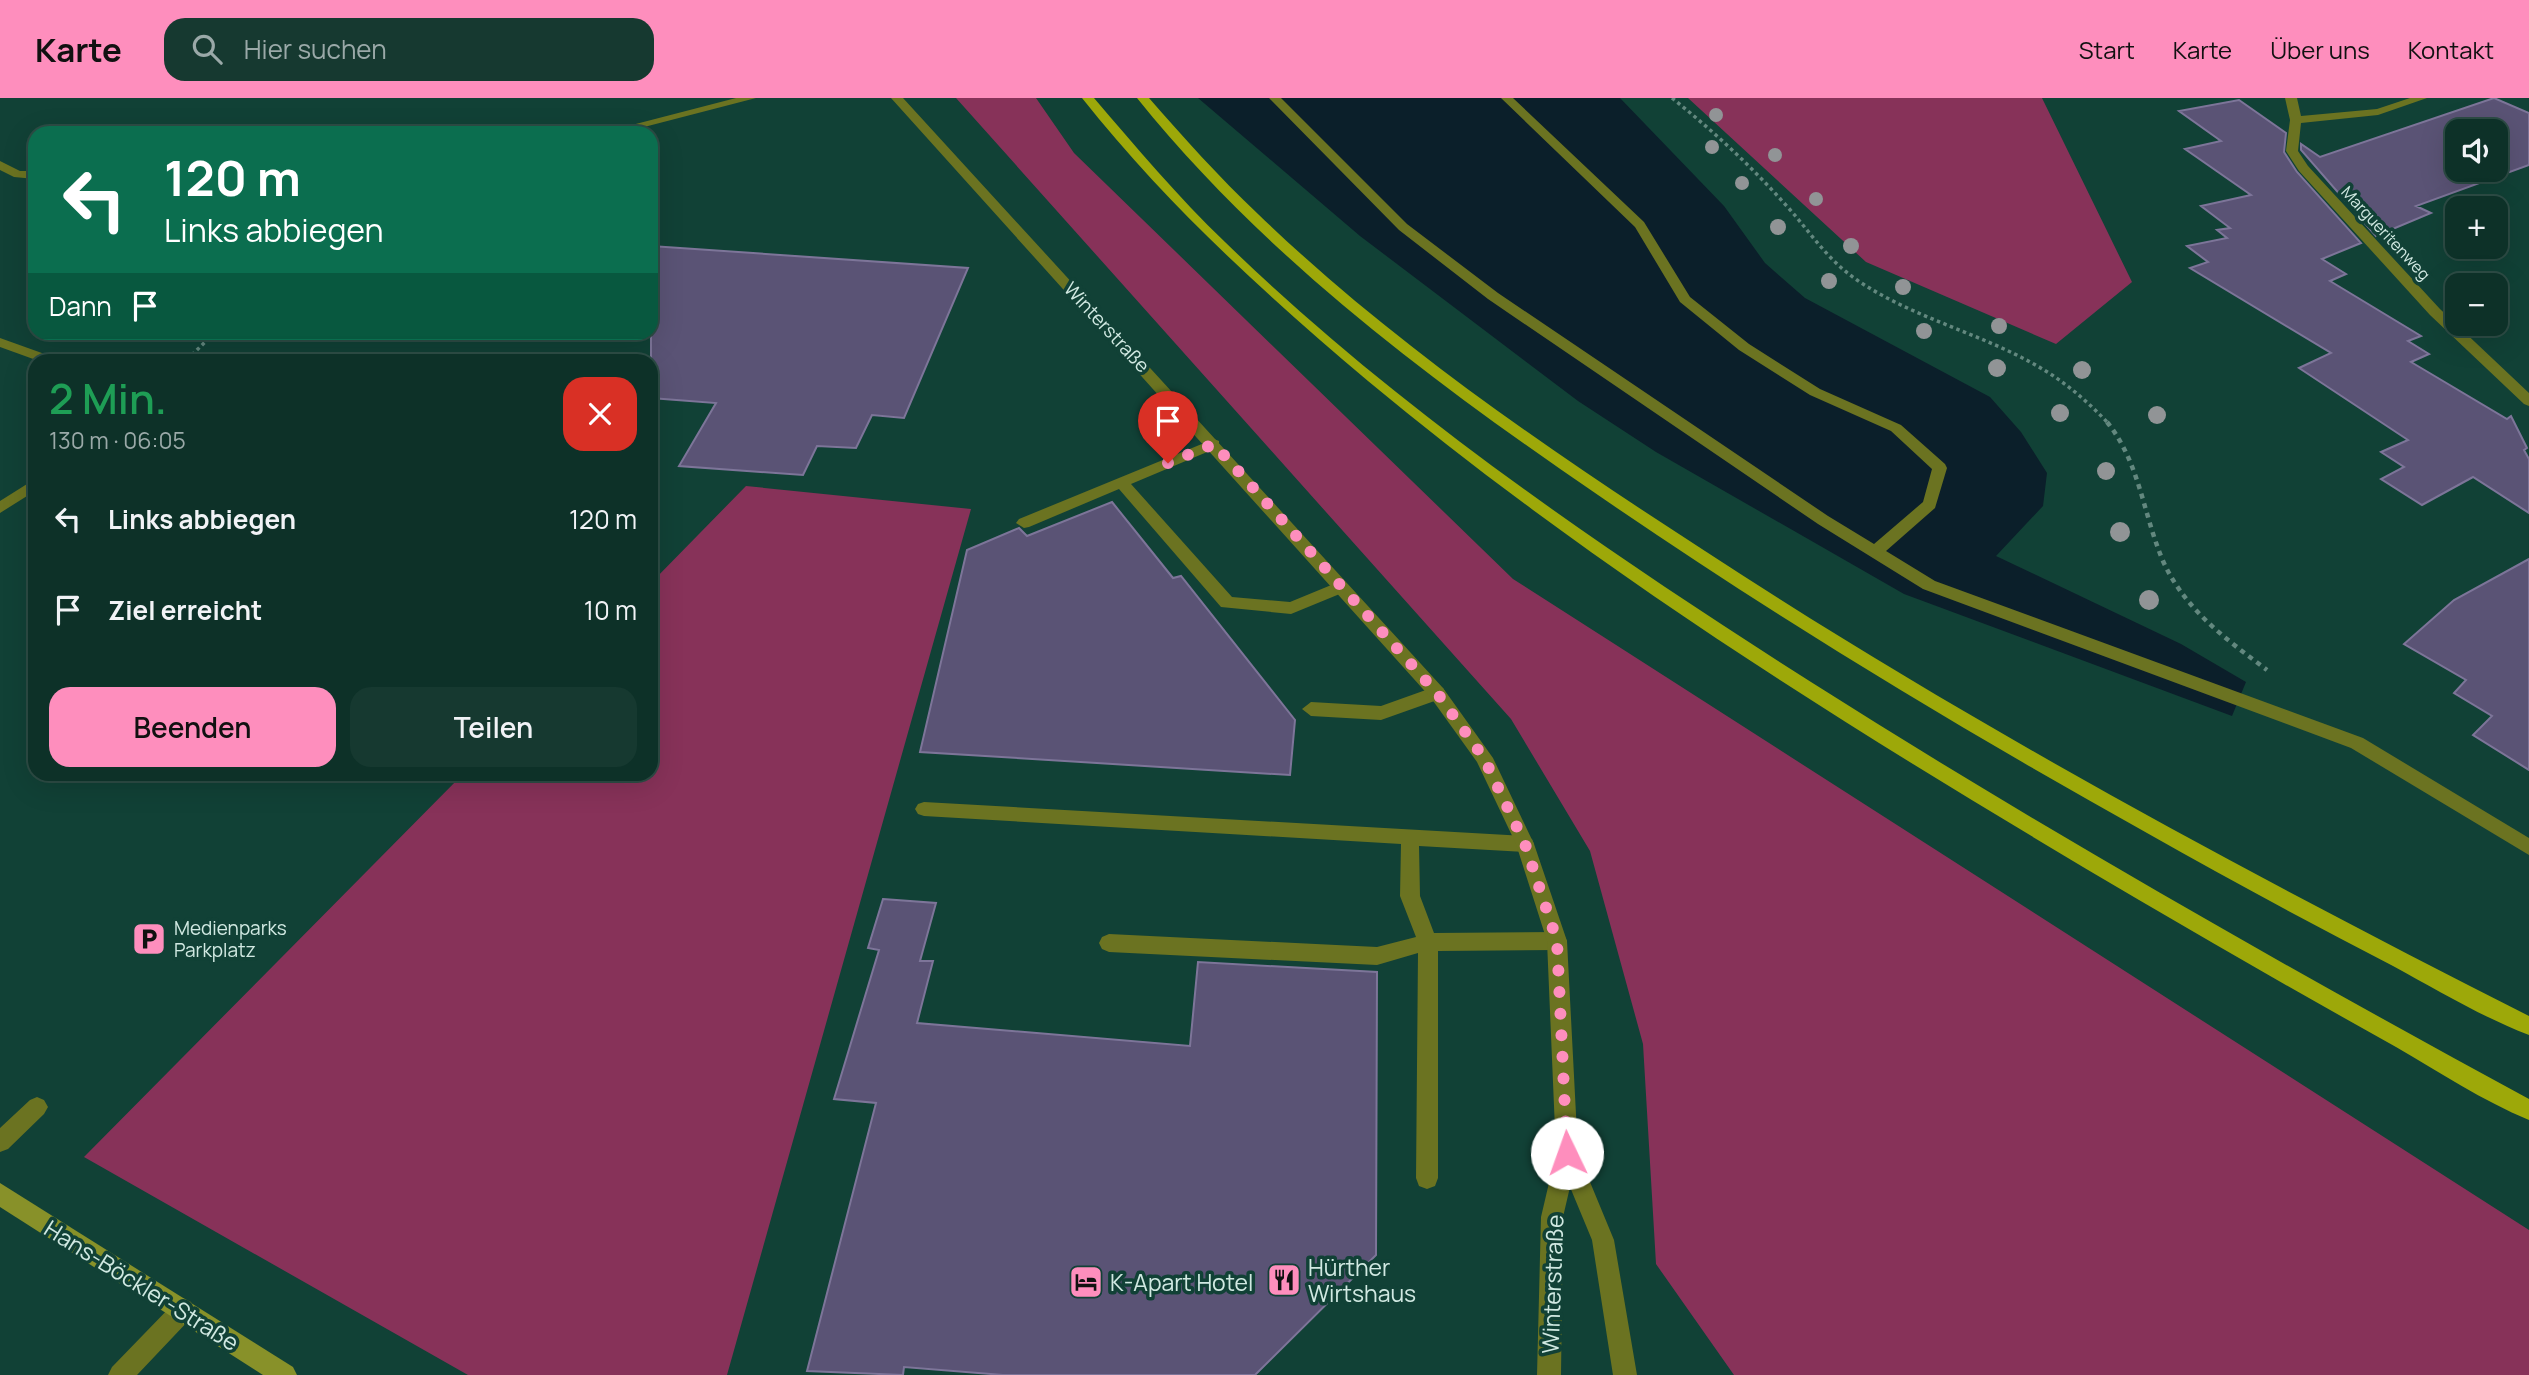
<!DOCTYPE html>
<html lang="de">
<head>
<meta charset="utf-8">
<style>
	:root { --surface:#0d3128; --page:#163930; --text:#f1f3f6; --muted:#9aa9a8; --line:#2d4c45; --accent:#fe8ebd }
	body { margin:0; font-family:Manrope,sans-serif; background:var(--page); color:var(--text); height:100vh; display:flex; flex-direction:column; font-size:26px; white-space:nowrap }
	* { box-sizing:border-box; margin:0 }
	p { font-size:23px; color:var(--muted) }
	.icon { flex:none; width:38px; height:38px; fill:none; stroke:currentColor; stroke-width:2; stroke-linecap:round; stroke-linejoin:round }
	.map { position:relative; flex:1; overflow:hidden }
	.details { position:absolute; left:28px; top:256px; width:630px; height:427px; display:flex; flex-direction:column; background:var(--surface); border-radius:21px; box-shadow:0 7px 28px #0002,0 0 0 2px var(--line) }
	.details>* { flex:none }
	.top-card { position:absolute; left:28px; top:28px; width:630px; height:214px; border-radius:21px; box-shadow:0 7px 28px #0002,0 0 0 2px var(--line); background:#0b6e4f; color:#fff; overflow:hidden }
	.controls { position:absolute; left:2445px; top:21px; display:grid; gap:14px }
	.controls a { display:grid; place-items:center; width:63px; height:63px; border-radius:14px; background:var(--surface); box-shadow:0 7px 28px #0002,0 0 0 2px var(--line); font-size:35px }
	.pin { position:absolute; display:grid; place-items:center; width:60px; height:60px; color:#fff; margin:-72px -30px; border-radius:50% 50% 50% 0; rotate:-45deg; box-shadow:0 0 7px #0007 }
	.pin .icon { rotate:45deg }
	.me { position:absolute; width:77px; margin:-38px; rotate:357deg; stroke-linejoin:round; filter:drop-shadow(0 0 5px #0008) }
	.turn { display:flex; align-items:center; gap:24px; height:147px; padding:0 21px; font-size:32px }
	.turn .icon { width:91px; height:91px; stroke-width:2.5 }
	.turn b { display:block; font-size:49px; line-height:60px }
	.then { display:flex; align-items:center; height:66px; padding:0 21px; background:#0003; gap:14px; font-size:26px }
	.round { display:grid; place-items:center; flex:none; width:74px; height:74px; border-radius:21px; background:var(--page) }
	.head { display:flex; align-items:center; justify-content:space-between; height:119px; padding:0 21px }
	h1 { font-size:42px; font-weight:600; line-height:52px; color:#1e9e55 }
	.cta { display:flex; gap:14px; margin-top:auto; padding:14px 21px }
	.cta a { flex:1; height:80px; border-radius:21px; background:var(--accent); color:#111; font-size:28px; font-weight:600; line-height:80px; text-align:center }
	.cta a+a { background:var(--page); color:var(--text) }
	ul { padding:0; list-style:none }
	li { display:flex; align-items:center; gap:21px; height:91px; padding:0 21px }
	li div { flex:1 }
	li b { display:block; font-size:26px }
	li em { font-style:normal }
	header { display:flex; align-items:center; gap:42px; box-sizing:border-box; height:98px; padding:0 35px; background:var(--accent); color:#111 }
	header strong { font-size:33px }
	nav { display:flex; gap:38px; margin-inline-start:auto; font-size:24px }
	.search { width:490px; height:63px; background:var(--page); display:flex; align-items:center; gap:18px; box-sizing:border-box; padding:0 24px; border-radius:21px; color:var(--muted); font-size:26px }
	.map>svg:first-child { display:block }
	.green { fill:#873259 }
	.water { fill:#0b1f2a }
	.building { fill:#5a5375; stroke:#7d7599; stroke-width:2; fill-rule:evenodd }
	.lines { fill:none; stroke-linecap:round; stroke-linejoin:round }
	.path-far1 { stroke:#63887f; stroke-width:3.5; stroke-dasharray:3.5 3.5; stroke-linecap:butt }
	.path { stroke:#63887f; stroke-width:4.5; stroke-dasharray:5 5; stroke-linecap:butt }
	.lane { fill:#6b7321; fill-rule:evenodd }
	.street { fill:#6b7321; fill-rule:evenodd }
	.secondary { fill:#889129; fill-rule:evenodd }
	.primary { fill:#9da809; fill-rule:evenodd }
	.tree { fill:#919496 }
	.route { stroke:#fe8ebd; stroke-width:12; stroke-dasharray:0 21.6 }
	.labels { text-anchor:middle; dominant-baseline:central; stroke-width:7; stroke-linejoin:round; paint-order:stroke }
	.far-street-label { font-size:16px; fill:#d1e9e2; stroke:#114136 }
	.street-label { font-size:19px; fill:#d1e9e2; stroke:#114136 }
	.poi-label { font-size:19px; fill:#d1e9e2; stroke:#114136; text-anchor:start }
	.near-poi-label { font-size:23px; fill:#d1e9e2; stroke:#114136; text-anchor:start }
	.near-street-label { font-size:23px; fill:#d1e9e2; stroke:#114136 }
</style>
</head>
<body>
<header>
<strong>Karte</strong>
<div class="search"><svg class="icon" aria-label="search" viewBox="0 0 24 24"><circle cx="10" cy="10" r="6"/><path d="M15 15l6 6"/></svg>Hier suchen</div>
<nav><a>Start</a><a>Karte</a><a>Über uns</a><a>Kontakt</a></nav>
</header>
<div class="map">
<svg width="2529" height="1277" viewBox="0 0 2529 1277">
	<rect width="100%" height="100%" fill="#114136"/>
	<path class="green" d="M956 0H1036L1074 55 1513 481 2529 1132V1277H1734L1656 1166 1643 946 1590 753 1511 621Z
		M1688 0H2042L2132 184 2056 246 1866 164Z
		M746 388 971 411 727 1277H468L84 1059 463 676H651V485Z"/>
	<path class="water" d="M1198 0H1620L1724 108 1765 165 1805 200 1990 299 2021 334 2047 375 2043 408 1996 458 2181 546 2246 584 2232 618 1904 496 1656 354 1578 303 1360 138Z"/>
	<path class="building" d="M2494 0 2529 15V67L2416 108 2431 115 2376 138 2301 52V46L2320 59ZM2457 33H2496V72H2457Z
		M2239 2 2286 35 2284 54 2297 74 2361 145 2322 161 2346 176 2330 183 2421 238 2408 243 2429 256 2411 264 2507 321 2511 318 2527 350 2524 352 2529 361V415L2473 379 2422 407 2381 381 2404 369 2381 354 2408 342 2299 270 2331 255 2190 170 2208 164 2187 148 2227 140 2217 132 2230 130 2201 108 2251 97 2185 51 2221 43 2179 13Z
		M651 148 968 170 904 320 872 317 856 350 817 348 803 377 679 368 716 305 651 300Z
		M1112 404 1173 480 1181 478 1295 622 1290 677 920 654 967 452 1019 430 1027 438Z
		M2529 461V672L2473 637 2492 618 2454 595 2466 582 2404 546 2454 502Z
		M883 801 936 805 920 863H933L917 925 1190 948 1198 864 1377 874 1376 1157 1255 1277H1003L904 1269 903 1277 807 1273 876 1005 834 1001 879 852 868 850Z"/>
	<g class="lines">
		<path class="path-far1" d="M1672 0C1712 32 1750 67 1784 105 1809 132 1826 161 1857 182 1917 223 1991 237 2052 277 2073 291 2091 307 2108 325
			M187 262 215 234"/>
		<path class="path" d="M2107 324C2140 365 2143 416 2163 463 2185 512 2226 541 2267 572"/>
		<path class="lane" d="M1269 0H1281L1407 126 1498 195 1828 418 1874 446 1923 404 1932 371 1891 333 1810 297 1739 252 1680 204 1635 129 1501 0H1513L1644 124 1690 199 1749 246 1820 291 1901 327 1945 366 1947 370 1935 410 1886 453 1935 483 2363 640 2529 740V757L2351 650 1923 491 1818 426 1488 201 1399 132Z
			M0 240 53 259 55 262H36L0 249Z
			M1214 341 1219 343V349L1131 386 1232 499 1290 504 1341 483 1349 489 1347 493 1291 516 1221 509 1119 391 1029 429 1024 430 1016 425 1019 421Z
			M35 381V393L0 415V403Z
			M1437 588 1443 590 1446 595 1443 600 1381 622 1311 618 1302 611 1311 604 1381 608Z
			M924 704 1525 738 1532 741 1534 746 1532 751 1525 754 1419 748 1420 798 1434 835 1557 834 1564 837 1567 843 1564 849 1557 852 1438 853V1080L1435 1088 1427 1091 1419 1088 1416 1080 1418 855 1377 867 1109 854 1102 851 1099 845 1102 839 1109 836 1377 849 1416 839 1400 798 1401 746 924 718 918 716 915 711 918 706Z
			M37 999 44 1002 48 1009 44 1016 8 1051 0 1054V1030L30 1002Z
			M183 1200 191 1204 195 1212 191 1220 137 1277H108L112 1269 175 1204Z"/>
		<path class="street" d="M736 0H756L621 35H601Z
			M891 0H903L1443 590 1493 660 1534 746 1567 843 1578 1055 1614 1142 1637 1277H1613L1592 1142 1570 1089 1563 1119 1561 1277H1537L1541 1119 1556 1055 1547 843 1516 746 1477 664 1431 600Z
			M2285 0H2297L2301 18 2377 11 2410 0H2427L2378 17 2301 25 2298 53 2308 68 2440 211 2529 295V308L2524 306 2430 217 2299 73 2286 53 2290 22Z
			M0 63 20 73H35V81L14 79 0 72Z"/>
		<path class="secondary" d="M0 1085 293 1269 297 1277H263L0 1109Z"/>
		<path class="primary" d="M1082 0H1094C1136 49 1178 99 1225 144 1398 312 1607 454 1811 584 2044 732 2286 869 2529 1001V1022C2483 1003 2439 974 2396 949 2310 901 2224 852 2139 802 1873 645 1606 481 1368 283 1265 196 1166 106 1082 0Z
			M1137 0H1149C1184 40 1219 79 1258 116 1393 246 1549 352 1705 453 1969 626 2247 775 2529 918V937C2482 919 2437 892 2393 868 2310 825 2228 781 2147 735 1959 630 1775 519 1598 397 1431 283 1265 159 1137 0Z"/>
	</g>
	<g class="tree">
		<circle cx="1716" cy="17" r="7"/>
		<circle cx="1712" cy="49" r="7"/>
		<circle cx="1775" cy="57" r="7"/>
		<circle cx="1742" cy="85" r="7"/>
		<circle cx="1816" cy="101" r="7"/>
		<circle cx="1778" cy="129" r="8"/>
		<circle cx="1851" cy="148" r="8"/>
		<circle cx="1829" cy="183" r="8"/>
		<circle cx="1903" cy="189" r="8"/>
		<circle cx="1999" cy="228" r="8"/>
		<circle cx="1924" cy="233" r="8"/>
		<circle cx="1997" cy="270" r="9"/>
		<circle cx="2082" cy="272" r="9"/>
		<circle cx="2060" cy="315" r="9"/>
		<circle cx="2157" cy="317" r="9"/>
		<circle cx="2106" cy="373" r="9"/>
		<circle cx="2120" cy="434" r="10"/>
		<circle cx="2149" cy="502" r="10"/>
	</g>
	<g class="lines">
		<path class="route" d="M1168 365 1214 346 1437 595 1484 660 1525 746 1557 843 1567 1055"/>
	</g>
	<defs>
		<symbol id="parking-square" viewBox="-11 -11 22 22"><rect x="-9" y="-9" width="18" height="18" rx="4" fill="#fe8ebd" stroke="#114136"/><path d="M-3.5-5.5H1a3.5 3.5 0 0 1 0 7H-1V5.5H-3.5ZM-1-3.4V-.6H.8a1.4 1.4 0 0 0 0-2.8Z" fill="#111"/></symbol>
		<symbol id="restaurant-square" viewBox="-11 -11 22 22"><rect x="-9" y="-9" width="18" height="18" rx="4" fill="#fe8ebd" stroke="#114136"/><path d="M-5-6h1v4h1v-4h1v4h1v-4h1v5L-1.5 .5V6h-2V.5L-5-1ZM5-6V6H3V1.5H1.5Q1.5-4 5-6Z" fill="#111"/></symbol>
		<symbol id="hotel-square" viewBox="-11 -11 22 22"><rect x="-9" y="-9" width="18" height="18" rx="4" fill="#fe8ebd" stroke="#114136"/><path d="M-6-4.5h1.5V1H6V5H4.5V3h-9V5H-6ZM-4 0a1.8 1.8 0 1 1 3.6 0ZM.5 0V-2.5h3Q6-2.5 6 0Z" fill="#111"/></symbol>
	</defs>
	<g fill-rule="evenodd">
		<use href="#parking-square" x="130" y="822" width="38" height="38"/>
		<use href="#restaurant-square" x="1265" y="1163" width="38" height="38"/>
		<use href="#hotel-square" x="1067" y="1165" width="38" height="38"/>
	</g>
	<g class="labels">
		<g class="far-street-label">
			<text transform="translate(2386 135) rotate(47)">Margueritenweg</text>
		</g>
		<g class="street-label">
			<text transform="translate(1107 229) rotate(47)">Winterstraße</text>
		</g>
		<g class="poi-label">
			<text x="174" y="830">Medienparks<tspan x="174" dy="22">Parkplatz</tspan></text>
		</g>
		<g class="near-poi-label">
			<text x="1308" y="1169">Hürther<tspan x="1308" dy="26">Wirtshaus</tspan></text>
			<text x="1110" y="1184">K-Apart Hotel</text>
		</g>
		<g class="near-street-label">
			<text transform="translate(1552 1186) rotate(-88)">Winterstraße</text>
			<text transform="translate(142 1187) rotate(32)">Hans-Böckler-Straße</text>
		</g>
	</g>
</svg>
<div class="controls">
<a><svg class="icon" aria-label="sound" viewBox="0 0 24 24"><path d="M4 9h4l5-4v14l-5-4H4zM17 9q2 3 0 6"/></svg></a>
<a>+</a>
<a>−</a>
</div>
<div class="pin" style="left:1168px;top:365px;background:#d93025"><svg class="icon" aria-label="arrive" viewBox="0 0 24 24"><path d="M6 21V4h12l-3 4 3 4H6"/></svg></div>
<svg class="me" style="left:1567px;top:1055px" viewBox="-20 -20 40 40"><circle r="19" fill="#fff"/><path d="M0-13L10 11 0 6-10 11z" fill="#fe8ebd"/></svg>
<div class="top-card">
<div class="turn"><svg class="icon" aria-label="left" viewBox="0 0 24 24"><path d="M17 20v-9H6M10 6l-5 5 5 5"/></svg><div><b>120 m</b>Links abbiegen</div></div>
<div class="then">Dann<svg class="icon" aria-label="arrive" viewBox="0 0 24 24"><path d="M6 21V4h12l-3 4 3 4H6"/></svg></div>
</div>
<section class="details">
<div class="head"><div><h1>2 Min.</h1><p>130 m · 06:05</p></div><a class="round" style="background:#d93025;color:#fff"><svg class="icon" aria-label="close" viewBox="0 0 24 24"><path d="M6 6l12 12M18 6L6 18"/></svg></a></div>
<ul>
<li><svg class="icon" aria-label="left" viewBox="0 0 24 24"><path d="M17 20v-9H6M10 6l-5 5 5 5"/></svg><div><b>Links abbiegen</b></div><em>120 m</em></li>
<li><svg class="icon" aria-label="arrive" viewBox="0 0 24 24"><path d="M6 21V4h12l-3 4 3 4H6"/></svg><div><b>Ziel erreicht</b></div><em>10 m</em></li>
</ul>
<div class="cta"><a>Beenden</a><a>Teilen</a></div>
</section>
</div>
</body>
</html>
